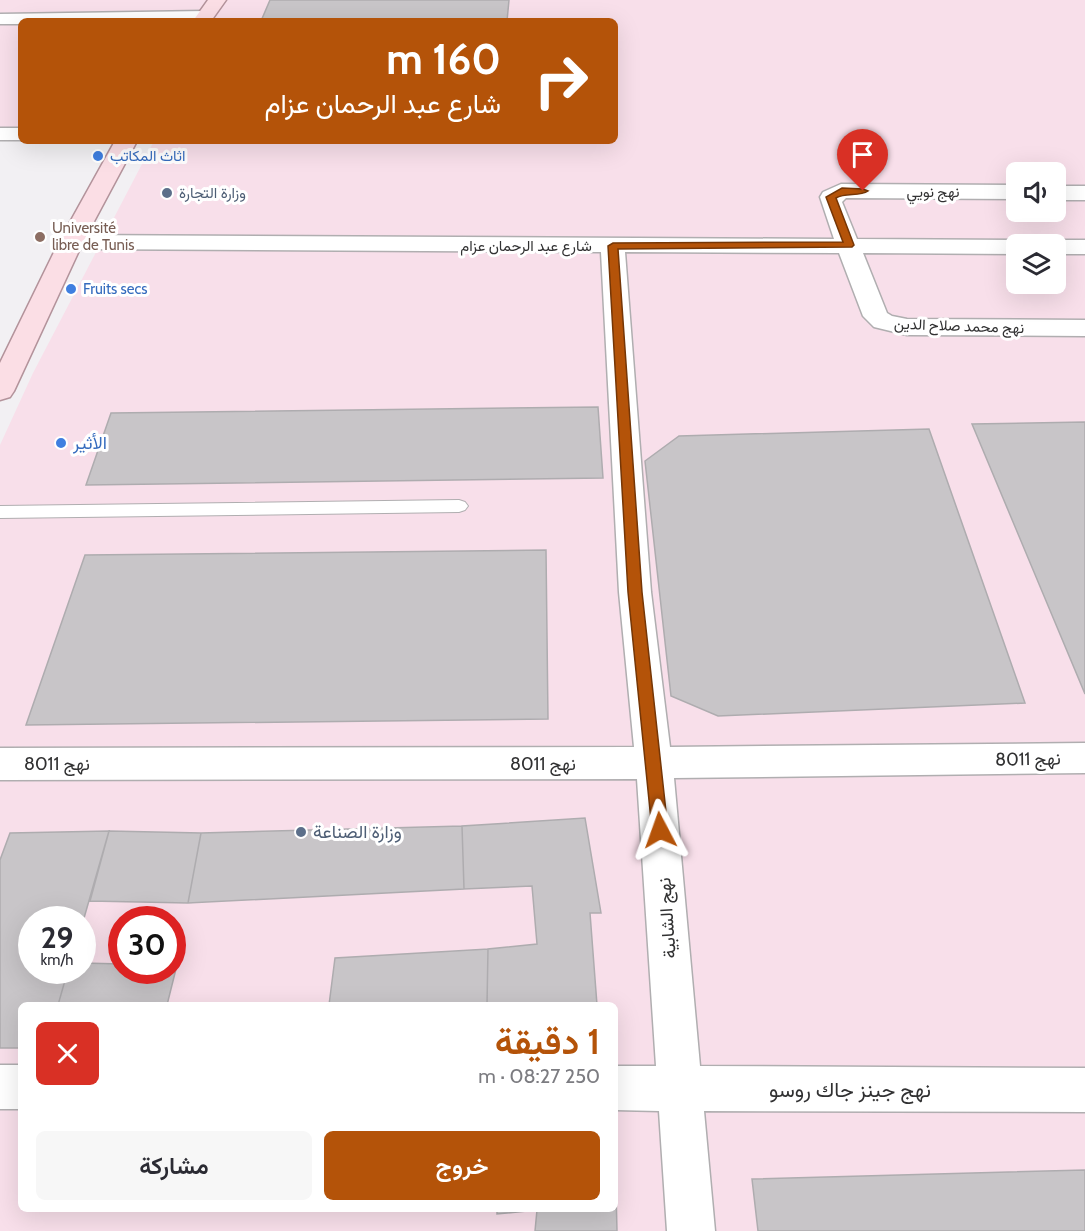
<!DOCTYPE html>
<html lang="ar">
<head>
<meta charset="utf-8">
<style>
	:root { --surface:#fff; --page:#f7f7f7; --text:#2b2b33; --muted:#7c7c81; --accent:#b45309 }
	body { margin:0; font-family:Cabin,Vazirmatn,sans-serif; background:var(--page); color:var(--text); direction:rtl; height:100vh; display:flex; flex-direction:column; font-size:22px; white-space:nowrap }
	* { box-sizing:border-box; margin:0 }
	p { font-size:20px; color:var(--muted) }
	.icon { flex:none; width:33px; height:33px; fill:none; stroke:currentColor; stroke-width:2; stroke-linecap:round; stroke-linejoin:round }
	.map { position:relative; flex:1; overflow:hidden; direction:ltr }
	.details { position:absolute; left:18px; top:1002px; width:600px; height:210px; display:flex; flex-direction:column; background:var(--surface); border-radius:9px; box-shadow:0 6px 24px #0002; direction:rtl }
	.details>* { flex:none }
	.hud { position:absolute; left:18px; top:18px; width:600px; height:126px; border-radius:9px; box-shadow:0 6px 24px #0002; direction:rtl; background:#b45309; color:#fff; overflow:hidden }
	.buttons { position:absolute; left:1006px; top:162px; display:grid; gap:12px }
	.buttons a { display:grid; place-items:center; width:60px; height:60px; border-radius:9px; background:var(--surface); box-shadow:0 6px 24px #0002; font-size:30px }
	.speed { position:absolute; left:18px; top:906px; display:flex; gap:12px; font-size:30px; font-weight:700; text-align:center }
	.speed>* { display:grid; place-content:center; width:78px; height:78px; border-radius:50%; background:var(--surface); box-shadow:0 6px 24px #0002; line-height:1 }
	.speed small { font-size:15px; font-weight:400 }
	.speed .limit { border:9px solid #d22; background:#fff; color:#111 }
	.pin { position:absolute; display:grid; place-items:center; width:51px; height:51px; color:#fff; margin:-62px -26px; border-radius:50% 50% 50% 0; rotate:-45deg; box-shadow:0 0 6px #0007 }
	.pin .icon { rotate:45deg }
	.me { position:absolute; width:66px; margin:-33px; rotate:356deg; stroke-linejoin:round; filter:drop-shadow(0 0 4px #0008) }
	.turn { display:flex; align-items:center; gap:21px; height:126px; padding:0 18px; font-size:27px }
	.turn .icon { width:78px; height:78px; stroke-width:2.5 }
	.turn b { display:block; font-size:42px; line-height:51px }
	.round { display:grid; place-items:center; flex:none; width:63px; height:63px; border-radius:9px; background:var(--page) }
	.head { display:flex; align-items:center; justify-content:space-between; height:102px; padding:0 18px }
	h1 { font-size:36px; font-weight:600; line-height:45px; color:var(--accent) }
	.button { display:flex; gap:12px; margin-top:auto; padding:12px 18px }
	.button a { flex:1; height:69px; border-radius:9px; background:var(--accent); color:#fff; font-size:24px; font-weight:600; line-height:69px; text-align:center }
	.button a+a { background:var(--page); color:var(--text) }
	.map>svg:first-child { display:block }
	.commercial { fill:#f8dfea; fill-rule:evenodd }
	.building { fill:#c8c5c8; stroke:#aeacaf; stroke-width:1.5 }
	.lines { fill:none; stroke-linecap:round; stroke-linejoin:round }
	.service-casing { stroke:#b0aeb0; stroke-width:2 }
	.minor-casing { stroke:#b0aeb0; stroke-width:3 }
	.primary-casing { stroke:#b3939b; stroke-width:3 }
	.service { fill:#fff; fill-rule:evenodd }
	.minor { fill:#fff; fill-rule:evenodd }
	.primary { fill:#fbdee5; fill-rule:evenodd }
	.route { fill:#b45309; stroke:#753606; stroke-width:1.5 }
	.shop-dot { fill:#3f7fe0; stroke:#fff; stroke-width:2 }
	.service-dot { fill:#5c6f8a; stroke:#fff; stroke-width:2 }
	.education-dot { fill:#8d6e63; stroke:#fff; stroke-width:2 }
	.labels { text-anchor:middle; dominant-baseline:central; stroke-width:6; stroke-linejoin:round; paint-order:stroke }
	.far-shop-label { font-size:15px; fill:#366cbe; stroke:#fff; text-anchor:start }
	.far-street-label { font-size:15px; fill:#313132; stroke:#fff }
	.far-service-label { font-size:15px; fill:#4e5e75; stroke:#fff; text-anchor:start }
	.far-education-label { font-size:15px; fill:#785e54; stroke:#fff; text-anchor:start }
	.shop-label { font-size:18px; fill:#366cbe; stroke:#fff; text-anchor:start }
	.street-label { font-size:18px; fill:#313132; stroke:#fff }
	.service-label { font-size:18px; fill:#4e5e75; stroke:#fff; text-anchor:start }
	.near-street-label { font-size:21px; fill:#313132; stroke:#fff }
</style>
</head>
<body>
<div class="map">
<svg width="1085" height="1231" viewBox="0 0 1085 1231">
	<rect width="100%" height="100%" fill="#f2f0f3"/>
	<path class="commercial" d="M0 0H1085V1231H0V445L33 373 154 141H615V21H21V138L0 139ZM1017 172H1056V212H1017ZM1017 244H1056V284H1017ZM32 920H82V970H32ZM122 920H172V970H122ZM21 1005H615V1209H21Z"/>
	<path class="building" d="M270 0H509L507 21H261Z
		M598 407 603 478 86 485 111 413Z
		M1085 422V694L972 424Z
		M929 429 1025 703 718 716 671 696 645 461 679 436Z
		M546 550 548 719 26 725 85 555Z
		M585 818 601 913H590L597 1005H487L488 949 537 944 532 886 464 889 462 826Z
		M462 826 464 889 188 903 201 833Z
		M109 831 82 925V920H32V970H68L58 1005H21V1048H0V860L10 833Z
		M109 831 201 833 188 903 90 901Z
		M488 949 487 1005H329L335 958Z
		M82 963 122 964V970H172V965H177L167 1005H58L68 970H82Z
		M615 1149 617 1231H535L537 1210 497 1214V1209H615Z
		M1085 1170V1231H758L752 1179Z"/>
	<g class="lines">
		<defs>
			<path id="service" d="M459 500 465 502 468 506 465 510 459 512 0 518V506Z"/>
			<path id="minor" d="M205 11 211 12 214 16 211 20 21 21V24H0V14Z
				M0 128H21V140H0Z
				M841 184 1017 185V199L846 198 842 202 857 239 1017 240 1027 244H1017V254L863 253 887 313 892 316 907 319 1085 320V336L907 335 874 327 863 316 839 253 625 252 651 592 670 747 1085 743V773L674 778 700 1066 1085 1068V1112L704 1111 715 1231H667L659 1111 615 1110V1066H656L637 779 0 780V748L634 747 619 592 601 252 71 249 63 247 59 242 63 237 71 235 834 239 820 197 823 192Z
				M1056 186H1085V200H1056Z
				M1056 240H1085V254H1056V244H1046Z
				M0 1065H21V1109H0Z"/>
			<path id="primary" d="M208 0H226L211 21H193Z
				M115 141H137L83 242 14 391 10 397 0 400V363L59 242Z"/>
		</defs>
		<use href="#service" class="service-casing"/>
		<use href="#minor" class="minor-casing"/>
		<use href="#primary" class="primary-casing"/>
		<use href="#service" class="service"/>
		<use href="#minor" class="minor"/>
		<use href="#primary" class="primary"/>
	</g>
	<path class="route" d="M842 188 863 189 868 191C859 197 846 192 836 198L854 245 852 247 618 249 642 592 668 830 665 835 660 837 654 835 652 830 628 592 608 246 613 243 843 242 826 197Z"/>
	<g class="shop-dot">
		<circle cx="98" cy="156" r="6"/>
		<circle cx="71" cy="289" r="6"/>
		<circle cx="61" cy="443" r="6"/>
	</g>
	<g class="service-dot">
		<circle cx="167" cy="193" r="6"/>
		<circle cx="301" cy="832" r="6"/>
	</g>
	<circle class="education-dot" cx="40" cy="237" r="6"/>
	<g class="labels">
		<g class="far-shop-label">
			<text x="110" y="156">اثاث المكاتب</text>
			<text x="83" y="289">Fruits secs</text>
		</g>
		<g class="far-street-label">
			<text x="933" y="192">نهج نويي</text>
			<text x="526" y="246">شارع عبد الرحمان عزام</text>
			<text transform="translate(959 326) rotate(2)">نهج محمد صلاح الدين</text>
		</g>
		<g class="far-service-label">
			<text x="179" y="193">وزارة التجارة</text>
		</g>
		<g class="far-education-label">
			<text x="52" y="228">Université<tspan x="52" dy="17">libre de Tunis</tspan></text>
		</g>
		<g class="shop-label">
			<text x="73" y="443">الأثير</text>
		</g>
		<g class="street-label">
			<text transform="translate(1028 759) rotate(-1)">نهج 8011</text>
			<text x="57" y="764">نهج 8011</text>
			<text x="543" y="764">نهج 8011</text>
			<text transform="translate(667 918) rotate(-94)">نهج الشابية</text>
		</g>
		<g class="service-label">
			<text x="313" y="832">وزارة الصناعة</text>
		</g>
		<g class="near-street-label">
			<text x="850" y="1089">نهج جينز جاك روسو</text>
		</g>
	</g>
</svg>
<div class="buttons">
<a><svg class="icon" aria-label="sound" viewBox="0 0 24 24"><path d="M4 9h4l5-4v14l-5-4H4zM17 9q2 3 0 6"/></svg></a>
<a><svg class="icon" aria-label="layers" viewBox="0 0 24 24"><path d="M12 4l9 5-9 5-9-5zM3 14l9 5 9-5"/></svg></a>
</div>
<div class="speed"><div>29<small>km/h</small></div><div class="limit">30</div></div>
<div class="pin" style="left:863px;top:191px;background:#d93025"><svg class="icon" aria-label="arrive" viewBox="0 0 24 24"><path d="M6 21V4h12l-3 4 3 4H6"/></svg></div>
<svg class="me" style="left:660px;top:830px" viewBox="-20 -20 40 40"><path d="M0-17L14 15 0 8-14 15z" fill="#b45309" stroke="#fff" stroke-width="4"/></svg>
<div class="hud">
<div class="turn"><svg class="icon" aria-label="right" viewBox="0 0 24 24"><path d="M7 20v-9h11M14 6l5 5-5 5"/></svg><div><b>160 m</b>شارع عبد الرحمان عزام</div></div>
</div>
<section class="details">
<div class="head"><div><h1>1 دقيقة</h1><p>250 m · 08:27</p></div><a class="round" style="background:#d93025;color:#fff"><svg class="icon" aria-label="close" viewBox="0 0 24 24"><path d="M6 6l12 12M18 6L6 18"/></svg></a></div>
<div class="button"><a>خروج</a><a>مشاركة</a></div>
</section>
</div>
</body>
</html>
